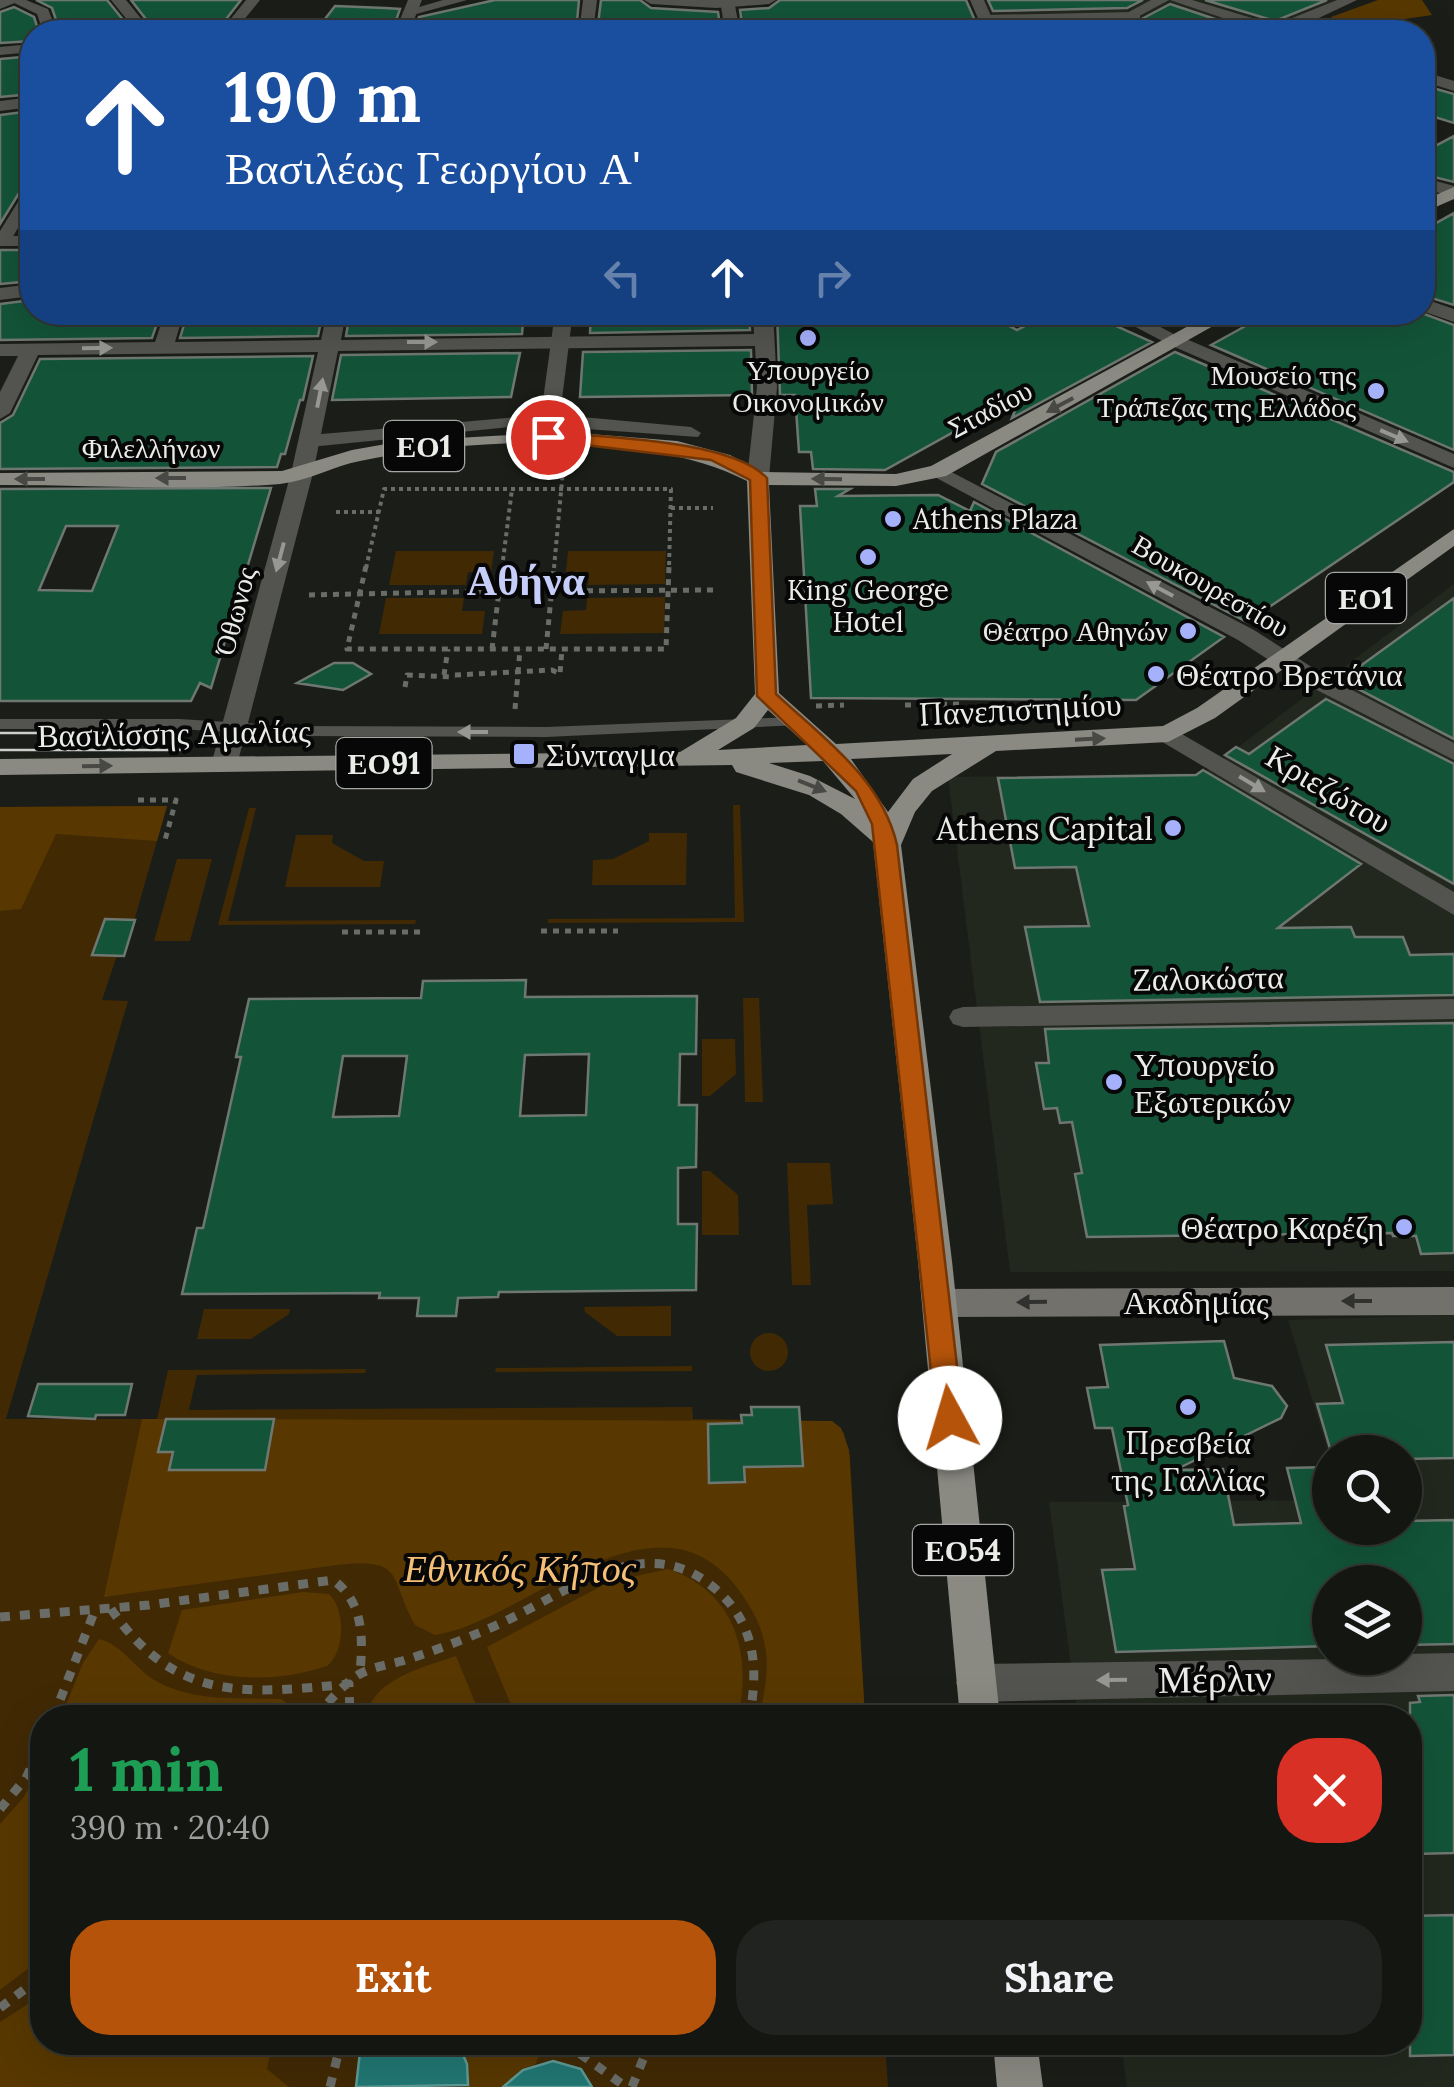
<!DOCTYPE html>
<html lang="en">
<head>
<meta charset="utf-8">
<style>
	:root { --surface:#141612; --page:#212320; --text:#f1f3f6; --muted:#9d9f9f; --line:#333532; --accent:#b45309 }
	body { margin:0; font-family:Lora,serif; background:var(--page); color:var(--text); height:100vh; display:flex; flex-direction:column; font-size:38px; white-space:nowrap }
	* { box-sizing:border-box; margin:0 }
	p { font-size:32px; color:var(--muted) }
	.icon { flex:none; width:55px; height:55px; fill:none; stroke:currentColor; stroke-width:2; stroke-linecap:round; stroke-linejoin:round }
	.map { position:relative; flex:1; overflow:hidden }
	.side { position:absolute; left:30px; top:1705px; width:1392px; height:350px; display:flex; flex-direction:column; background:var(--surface); border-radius:40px; box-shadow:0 10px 40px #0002,0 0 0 2px var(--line) }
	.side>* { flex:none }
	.guide { position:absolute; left:20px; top:20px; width:1415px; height:305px; border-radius:40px; box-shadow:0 10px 40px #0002,0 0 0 2px var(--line); background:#1a4fa0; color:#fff; overflow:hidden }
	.buttons { position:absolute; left:1312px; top:1435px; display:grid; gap:20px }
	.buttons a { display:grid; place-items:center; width:110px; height:110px; border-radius:50%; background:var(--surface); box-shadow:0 10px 40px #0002,0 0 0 2px var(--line); font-size:50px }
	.pin { position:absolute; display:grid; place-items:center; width:85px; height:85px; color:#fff; margin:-42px; border:5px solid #fff; border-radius:50%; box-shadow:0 2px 10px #0007 }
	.me { position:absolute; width:110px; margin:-55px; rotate:354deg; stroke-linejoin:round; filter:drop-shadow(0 0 8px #0008) }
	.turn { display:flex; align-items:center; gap:35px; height:210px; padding:0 40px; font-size:45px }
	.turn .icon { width:130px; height:130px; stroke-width:2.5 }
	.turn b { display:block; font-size:70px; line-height:85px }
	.lanes { display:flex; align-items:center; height:95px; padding:0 40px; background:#0003; justify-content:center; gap:50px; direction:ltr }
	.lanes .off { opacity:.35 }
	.round { display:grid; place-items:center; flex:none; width:105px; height:105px; border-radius:40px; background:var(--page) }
	.head { display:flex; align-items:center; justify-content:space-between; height:170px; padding:0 40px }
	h1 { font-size:60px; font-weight:800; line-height:75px; color:#1e9e55 }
	.cta { display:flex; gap:20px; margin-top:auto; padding:20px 40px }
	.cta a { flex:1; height:115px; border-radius:40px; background:var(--accent); color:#fff; font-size:40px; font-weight:800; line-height:115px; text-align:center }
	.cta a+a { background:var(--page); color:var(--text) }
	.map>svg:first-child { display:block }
	.built { fill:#22281d; fill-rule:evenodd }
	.green { fill:#412904 }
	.forest { fill:#583800 }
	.water { fill:#217773; stroke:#5d9a96; stroke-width:2.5 }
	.building { fill:#135439; stroke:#6f7772; stroke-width:2.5; fill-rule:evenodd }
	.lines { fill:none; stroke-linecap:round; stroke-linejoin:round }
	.path-far2 { stroke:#696c67; stroke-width:4; stroke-dasharray:4 4; stroke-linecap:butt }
	.path-far1 { stroke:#696c67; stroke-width:5; stroke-dasharray:6 6; stroke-linecap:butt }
	.path { stroke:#696c67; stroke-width:9; stroke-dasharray:10 10; stroke-linecap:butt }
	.service { fill:#53534f; fill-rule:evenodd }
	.pedestrian { fill:#53534f; fill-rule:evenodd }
	.minor { fill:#53534f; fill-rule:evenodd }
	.tertiary { fill:#53534f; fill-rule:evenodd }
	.secondary { fill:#72716c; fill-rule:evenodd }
	.primary { fill:#8a8982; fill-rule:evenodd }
	.tram { stroke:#cdcfcb; stroke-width:2.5 }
	.oneway { fill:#979894 }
	.oneway2 { fill:#484844 }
	.oneway3 { fill:#31312f }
	.route { fill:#b45309; stroke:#753606; stroke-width:2.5 }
	.poi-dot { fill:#a6b1fc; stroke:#060706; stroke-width:4 }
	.labels { text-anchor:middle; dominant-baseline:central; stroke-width:8; stroke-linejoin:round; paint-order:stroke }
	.far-poi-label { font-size:28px; fill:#eaece8; stroke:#060706 }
	.far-street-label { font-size:28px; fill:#eaece8; stroke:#060706 }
	.shield { fill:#060706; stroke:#a6a7a4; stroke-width:2.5 }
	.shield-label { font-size:30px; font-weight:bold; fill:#eaece8 }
	.poi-label { font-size:32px; fill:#eaece8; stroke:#060706; text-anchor:start }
	.street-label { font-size:32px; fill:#eaece8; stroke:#060706 }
	.near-park-label { font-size:38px; font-style:italic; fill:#f5bf77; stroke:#060706 }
	.near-street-label { font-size:38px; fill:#eaece8; stroke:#060706 }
	.far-town-label { font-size:42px; font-weight:bold; fill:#c6cdf8; stroke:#060706 }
</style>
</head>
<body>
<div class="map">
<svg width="1454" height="2087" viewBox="0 0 1454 2087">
	<rect width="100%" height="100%" fill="#1b1e18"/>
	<path class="built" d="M985 0H1151L1089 32H999Z
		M1168 0H1337L1262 32H1113Z
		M1454 584V1271L1010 1272 948 777 1204 773Z
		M1454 1315V2087H1127L1121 2043 1410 2042V1718L1078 1717 1049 1502 1330 1500V1528H1405V1452H1330V1458L1288 1320ZM1330 1582H1405V1658H1330Z"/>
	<path class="green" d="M396 551H494L491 572H468L466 585H389Z
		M568 551H666L665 584 588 585 589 572H566Z
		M665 597 664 633 560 634 563 611 586 610 587 598Z
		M386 598H464L462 611H485L482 634H379Z
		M733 805H740L744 922 548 923V919L735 918Z
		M167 806 124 956 116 958 102 1000 128 1001 6 1419H157L168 1370 366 1369 365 1373 197 1375 189 1410 692 1407 693 1419 832 1421 844 1433 850 1456 865 1717 42 1718V2042L885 2043 888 2087H0V807Z
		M249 808H256L228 921 416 920 415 924 218 925Z
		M649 833H687L686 885H592L593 860 613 859 649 841Z
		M296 835H333L332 843 364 861H384L380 887H285Z
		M177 859H212L190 941H154Z
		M743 998H759L763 1102H745Z
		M702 1039H735L736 1074 710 1096H702Z
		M787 1163H830L833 1204 807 1205 811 1285H792Z
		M702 1171H710L738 1195 739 1235H702Z
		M671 1306V1336H617L585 1312 584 1307Z
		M204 1309H290L289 1314 251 1339H197Z
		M750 1352a19 19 0 1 1 38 0a19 19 0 1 1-38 0Z
		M692 1366V1371L495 1372 496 1368Z"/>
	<path class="forest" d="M1378 0H1422L1432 15 1405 19 1399 28 1332 26 1331 17Z
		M167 806 157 841 56 834 21 909 0 911V807Z
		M142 1419 832 1421 841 1428 849 1450 865 1717H759C771 1668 772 1637 741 1593 659 1476 529 1620 435 1635L415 1625C388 1576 406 1558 337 1565L104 1597Z
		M668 1569C736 1592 752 1654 738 1717H516L487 1647 609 1582Z
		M303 1592 329 1594C346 1610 345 1652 327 1666 278 1683 211 1683 168 1653L182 1610Z
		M99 1639C122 1644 136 1670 156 1681 196 1703 239 1697 282 1699L290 1707V1717H61L83 1663Z
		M456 1656 481 1717H367C371 1679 425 1667 456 1656Z
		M42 1766V1958L0 1990V1824L23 1798Z
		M42 1995V2042L272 2043 267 2069 289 2087H0V2022Z
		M458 2043H534L543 2048 535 2065 503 2087H467L468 2070Z
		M688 2043H885L886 2056 695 2052Z"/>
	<path class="water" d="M361 2043H458L467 2064 468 2085 356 2087Z
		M553 2061 581 2069 592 2087H503L523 2070Z"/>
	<path class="building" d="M36 0H107L133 32H60L52 8Z
		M131 0H241L216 32H156Z
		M495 0H579L576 32H413L419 17Z
		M601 0H640L651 8 718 12 721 32H597Z
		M780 0H966L980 32H743L740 10 769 8Z
		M988 0H1143L1127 8 993 11Z
		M1205 0H1327L1275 21Z
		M1170 4 1254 32H1117Z
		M335 6 385 8 400 9 392 32H315Z
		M14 7 34 17 39 32H32V41L0 43V12Z
		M1098 24 1088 32H1002L1000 26Z
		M32 56V94L0 97V59Z
		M1422 85 1454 94V123L1422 113Z
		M32 111V172L0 224V115Z
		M1454 136V182L1422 174V153Z
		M1454 213V305L1422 295V231Z
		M0 250H32V281L0 284Z
		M32 300V312H161L152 338 0 340V304Z
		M188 312H323L318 336 180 338Z
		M350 312H524L522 334 346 336Z
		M591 312H749L750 330 590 333Z
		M777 312H947L951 323 1002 322 1017 330 1052 312H1085L1152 342 1012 418 1022 394 885 470 813 469 811 452H799L795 395H780Z
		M1271 312H1419L1454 325V450L1211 345Z
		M751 350 752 395 580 397 583 352Z
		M1175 352 1454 472V482L1247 622 982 484 996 452Z
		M520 353 511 397 332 400 341 355Z
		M313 356 303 400H300L285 454H281L277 467 0 469V423L13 415 40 359Z
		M271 488 211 688 200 683 191 701H0V489ZM66 526H118L92 591 39 590Z
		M815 489H850L838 496 938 495 970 511 974 502 1224 637 1136 700 811 698 800 506H817Z
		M1454 598V739L1341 680Z
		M334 663H353L371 674 343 690 297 683Z
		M1326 699 1454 764V884L1225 755 1236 747 1249 754Z
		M1203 770 1361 864 1278 928 1351 927 1355 937H1403L1410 955 1454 954V995L1040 1002 1025 927 1089 926 1076 867 1015 868 998 778 1196 775Z
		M105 919 135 920 124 956 92 955Z
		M526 980 525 997 697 996 696 1054H680L679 1105H697L696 1167 678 1168V1224H697L696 1290 499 1292 498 1297 458 1298 456 1316H417L419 1298H379L380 1293 182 1294 197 1228H203L241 1057H236L249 999 421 998 423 981ZM589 1054 586 1115 520 1116 525 1055ZM343 1056H407L399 1116 333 1117Z
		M1454 1023V1253L1421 1254 1416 1236H1393L1392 1233 1087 1237 1075 1174 1082 1173 1072 1122 1060 1123 1057 1108 1044 1109 1036 1063H1049L1045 1029Z
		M1224 1341 1234 1378 1272 1386 1287 1406 1281 1418 1175 1470 1223 1469 1234 1525 1301 1523 1287 1468 1330 1467V1528H1405V1521L1454 1520V1644L1405 1645V1582H1330V1646L1116 1652 1102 1570 1135 1569 1124 1506 1128 1505 1112 1428H1095L1087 1388 1108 1387 1100 1345Z
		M1454 1342V1458L1405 1459V1452H1331L1317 1404 1343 1403 1326 1345Z
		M38 1384H132L125 1415H96L95 1419 28 1416Z
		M751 1407H799L803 1466 744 1467 745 1482 709 1483 708 1424 742 1423 741 1415H752Z
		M166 1419H274L265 1470H169L173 1452H158Z
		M1454 1695V1853L1414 1854 1410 1842V1703L1420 1702 1418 1696Z
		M1454 1915V2055L1410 2056V1916Z"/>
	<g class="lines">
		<path class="path-far2" d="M671 508H713
			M336 512H379
			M366 568 384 489H671L669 568
			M502 568 512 489
			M554 568 564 459"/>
		<path class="path-far1" d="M366 566 347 649H666L669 566
			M551 591 715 590
			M309 595 499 591
			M492 649 502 566
			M546 649 554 566
			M444 675 448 649
			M455 675 552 670 560 674 562 649
			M405 687 407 675 455 677
			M905 705 962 704
			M816 706 844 705
			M515 709 520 649
			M138 800H176L165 840
			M541 931H618
			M342 932H420"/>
		<path class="path" d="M111 1609C176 1703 246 1694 349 1684L350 1718
			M0 1617 149 1605 333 1580C364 1602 363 1638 360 1673
			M53 1718 95 1610
			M315 1718C328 1703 341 1686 358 1675 372 1667 387 1665 402 1661 431 1652 460 1641 488 1629 567 1596 647 1520 723 1596 757 1630 758 1675 749 1718
			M0 1809 26 1778 42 1743
			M0 2008 42 1976
			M564 2042 626 2087
			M330 2087 341 2042
			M632 2087 650 2042"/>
		<path class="service" d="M795 717 802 722 800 725 546 737 291 736 179 729H0V719H179L291 726 546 727Z"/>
		<path class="pedestrian" d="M8 0H26L48 9 57 32H43L37 14Z
			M246 0H260L234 32H220Z
			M443 0H467L409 16 402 12Z
			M583 0H597L593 32H579Z
			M644 0H776L769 4 716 8 651 4Z
			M1135 12 1140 13V19L985 23 978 19 985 15Z
			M32 44V52L0 55V47Z
			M32 187V204L8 245H0V231L26 189Z
			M555 312H573L560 415 691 427 701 433 698 437 559 427 555 440 548 442 538 436 540 427H511L310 447 300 441 310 435 541 415Z
			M951 312H1038L1030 317 958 320 952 319Z
			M938 465 1254 630 1327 677 1454 743V760L1311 687 1238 640 931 475V467Z
			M1454 999V1019L963 1027 953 1024 949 1017 953 1010 963 1007Z"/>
		<path class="minor" d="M0 0H22L0 9Z
			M111 0H126L152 32H137Z
			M408 0H422L409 32H395Z
			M720 0H734L740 32H725Z
			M970 0H984L998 32H984Z
			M1151 0H1169L1110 32H1091Z
			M1170 0H1192L1275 25 1337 0H1357L1289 32H1264Z
			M1422 71 1454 81V91L1422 81Z
			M32 97V107L0 111V101Z
			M1422 177 1454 186V197L1422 188Z
			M0 236H32V246H0Z
			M32 284V296L0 300V288Z
			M1422 298 1454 309V322L1422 311Z
			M165 312H184L175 342 321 340 327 312H346L341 340 754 334 753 312H773L777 387 769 478 758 484 747 478 757 387 755 346 338 351 313 473 302 479 291 473 318 352 38 355 10 413 0 419V392L18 356H0V344L155 342Z
			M1107 312H1132L1187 341 1184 345H1170Z
			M1168 726 1454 892V915L1159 740 1155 734 1159 728Z
			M1454 1653V1691L976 1702 962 1696 956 1683 962 1670 976 1664 1405 1658V1654Z"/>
		<path class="tertiary" d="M1177 335 1454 454V468L1170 345V337Z
			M302 467 313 473 237 765 233 771H215L211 765 291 473Z"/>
		<path class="secondary" d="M1454 1287V1315L939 1317 927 1313 922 1303 927 1293 939 1289Z"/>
		<path class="primary" d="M1454 187V199L1422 213V201Z
			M1214 312H1238L946 476 896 486 769 485 779 693 836 744 1163 726 1197 708 1454 529V546L1215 718 1168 742 996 751 932 791 915 812 901 845 952 1261 1000 1718H960L918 1261 873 842 841 814 809 795 736 772 732 765 0 775V759L680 752 736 718 755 694 747 481C646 429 470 438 360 461 333 466 309 481 280 484 187 491 93 485 0 485V473L282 471 352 450 403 441 566 432 677 441 730 455 762 472 896 474 931 466ZM768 710 807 745 718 750 754 728ZM952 754 913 779 888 812 851 759ZM823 761 855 799 810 776 769 763Z
			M993 2042H1037L1043 2087H997Z"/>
		<path class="tram" d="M0 733H186
			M0 750H181"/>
	</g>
	<defs><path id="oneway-solid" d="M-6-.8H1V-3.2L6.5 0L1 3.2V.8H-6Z" transform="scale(2.5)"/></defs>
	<g class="oneway">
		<use href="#oneway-solid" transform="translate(422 342)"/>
		<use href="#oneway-solid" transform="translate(97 348) rotate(-1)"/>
		<use href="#oneway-solid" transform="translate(320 393) rotate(-79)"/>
		<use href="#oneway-solid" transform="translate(1394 436) rotate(23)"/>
		<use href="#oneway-solid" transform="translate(280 557) rotate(105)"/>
		<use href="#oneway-solid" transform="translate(1160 589) rotate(-152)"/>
		<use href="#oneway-solid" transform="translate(473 732) rotate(-180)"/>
		<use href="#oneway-solid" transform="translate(1252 784) rotate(31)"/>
		<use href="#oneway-solid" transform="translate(1112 1680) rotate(179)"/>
	</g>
	<g class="oneway2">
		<use href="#oneway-solid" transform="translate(1060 405) rotate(152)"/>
		<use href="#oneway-solid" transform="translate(171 478) rotate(180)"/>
		<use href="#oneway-solid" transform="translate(30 479) rotate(180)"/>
		<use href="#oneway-solid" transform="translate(827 479) rotate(-179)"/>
		<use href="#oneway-solid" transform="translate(1090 739) rotate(-3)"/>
		<use href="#oneway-solid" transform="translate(97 766) rotate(-1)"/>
		<use href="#oneway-solid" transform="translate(812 786) rotate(22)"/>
	</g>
	<g class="oneway3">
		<use href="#oneway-solid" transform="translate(1357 1301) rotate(180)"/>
		<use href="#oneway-solid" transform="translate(1032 1302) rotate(179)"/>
	</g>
	<path class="route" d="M548 432C604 438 729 439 767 478L776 694C823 738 882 779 897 845L963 1418 959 1426 950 1430 940 1426 936 1418 872 824 856 791 757 696 750 480 711 460 543 440 540 437Z"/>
	<g class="poi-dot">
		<circle cx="808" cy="338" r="10"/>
		<circle cx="1376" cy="391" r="10"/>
		<circle cx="893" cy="519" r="10"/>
		<circle cx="868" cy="557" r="10"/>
		<circle cx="1188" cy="631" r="10"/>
		<circle cx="1156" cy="674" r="10"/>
		<rect x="512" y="742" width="24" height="24" rx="5"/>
		<circle cx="1173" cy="828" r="10"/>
		<circle cx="1114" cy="1082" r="10"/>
		<circle cx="1404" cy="1227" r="10"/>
		<circle cx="1188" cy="1407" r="10"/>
	</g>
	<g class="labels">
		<g class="far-poi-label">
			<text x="808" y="370">Υπουργείο<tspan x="808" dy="32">Οικονομικών</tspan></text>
			<text x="1356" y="375" text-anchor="end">Μουσείο της<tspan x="1356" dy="32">Τράπεζας της Ελλάδος</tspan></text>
			<text x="913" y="519" text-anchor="start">Athens Plaza</text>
			<text x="868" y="590">King George<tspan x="868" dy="32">Hotel</tspan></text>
			<text x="1168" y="631" text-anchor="end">Θέατρο Αθηνών</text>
		</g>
		<g class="far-street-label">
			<text transform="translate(990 409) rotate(-28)">Σταδίου</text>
			<text x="151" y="448">Φιλελλήνων</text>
			<text transform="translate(1211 586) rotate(30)">Βουκουρεστίου</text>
			<text transform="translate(235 611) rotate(-75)">Όθωνος</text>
		</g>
		<g class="shield">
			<rect x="384" y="421" width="80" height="50" rx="8"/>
			<rect x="1326" y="573" width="80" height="50" rx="8"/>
			<rect x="336.5" y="738" width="95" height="50" rx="8"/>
			<rect x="913" y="1525" width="100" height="50" rx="8"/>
		</g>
		<g class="shield-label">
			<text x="424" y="446">ΕΟ1</text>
			<text x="1366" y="598">ΕΟ1</text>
			<text x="384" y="763">ΕΟ91</text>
			<text x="963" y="1550">ΕΟ54</text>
		</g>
		<g class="poi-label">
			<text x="1176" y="674">Θέατρο Βρετάνια</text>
			<text x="546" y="754">Σύνταγμα</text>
			<text x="1153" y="828" text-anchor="end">Athens Capital</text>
			<text x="1134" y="1064">Υπουργείο<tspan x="1134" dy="37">Εξωτερικών</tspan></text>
			<text x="1384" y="1227" text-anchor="end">Θέατρο Καρέζη</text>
			<text x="1188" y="1442" text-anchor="middle">Πρεσβεία<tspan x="1188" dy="37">της Γαλλίας</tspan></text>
		</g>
		<g class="street-label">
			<text transform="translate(1020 709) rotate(-3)">Πανεπιστημίου</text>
			<text transform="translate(174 733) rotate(-1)">Βασιλίσσης Αμαλίας</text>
			<text transform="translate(1329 789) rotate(31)">Κριεζώτου</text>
			<text transform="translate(1208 978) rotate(-1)">Ζαλοκώστα</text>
			<text x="1196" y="1302">Ακαδημίας</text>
		</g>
		<g class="near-park-label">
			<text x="520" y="1568">Εθνικός Κήπος</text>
		</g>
		<g class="near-street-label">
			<text transform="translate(1215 1678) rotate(-1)">Μέρλιν</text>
		</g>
		<g class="far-town-label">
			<text x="526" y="580">Αθήνα</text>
		</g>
	</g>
</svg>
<div class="buttons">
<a><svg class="icon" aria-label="search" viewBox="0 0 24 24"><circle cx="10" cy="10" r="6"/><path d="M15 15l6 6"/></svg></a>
<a><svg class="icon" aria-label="layers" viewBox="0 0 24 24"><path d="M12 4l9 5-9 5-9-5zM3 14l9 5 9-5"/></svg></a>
</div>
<div class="pin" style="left:548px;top:437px;background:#d93025"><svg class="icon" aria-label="arrive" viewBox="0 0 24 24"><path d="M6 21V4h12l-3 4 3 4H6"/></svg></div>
<svg class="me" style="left:950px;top:1418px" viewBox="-20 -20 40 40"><circle r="19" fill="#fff"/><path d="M0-13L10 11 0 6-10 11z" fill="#b45309"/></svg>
<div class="guide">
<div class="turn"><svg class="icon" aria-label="ahead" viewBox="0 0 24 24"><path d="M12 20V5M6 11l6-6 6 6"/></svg><div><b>190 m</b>Βασιλέως Γεωργίου Α'</div></div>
<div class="lanes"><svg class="icon off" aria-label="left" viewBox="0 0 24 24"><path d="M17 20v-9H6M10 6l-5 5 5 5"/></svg><svg class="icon" aria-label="ahead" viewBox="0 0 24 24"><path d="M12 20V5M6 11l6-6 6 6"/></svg><svg class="icon off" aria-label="right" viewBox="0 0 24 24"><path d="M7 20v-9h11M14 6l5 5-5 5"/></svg></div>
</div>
<section class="side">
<div class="head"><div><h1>1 min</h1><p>390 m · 20:40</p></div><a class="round" style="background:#d93025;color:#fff"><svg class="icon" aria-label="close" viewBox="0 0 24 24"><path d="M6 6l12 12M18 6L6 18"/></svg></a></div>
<div class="cta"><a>Exit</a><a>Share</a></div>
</section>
</div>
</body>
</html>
